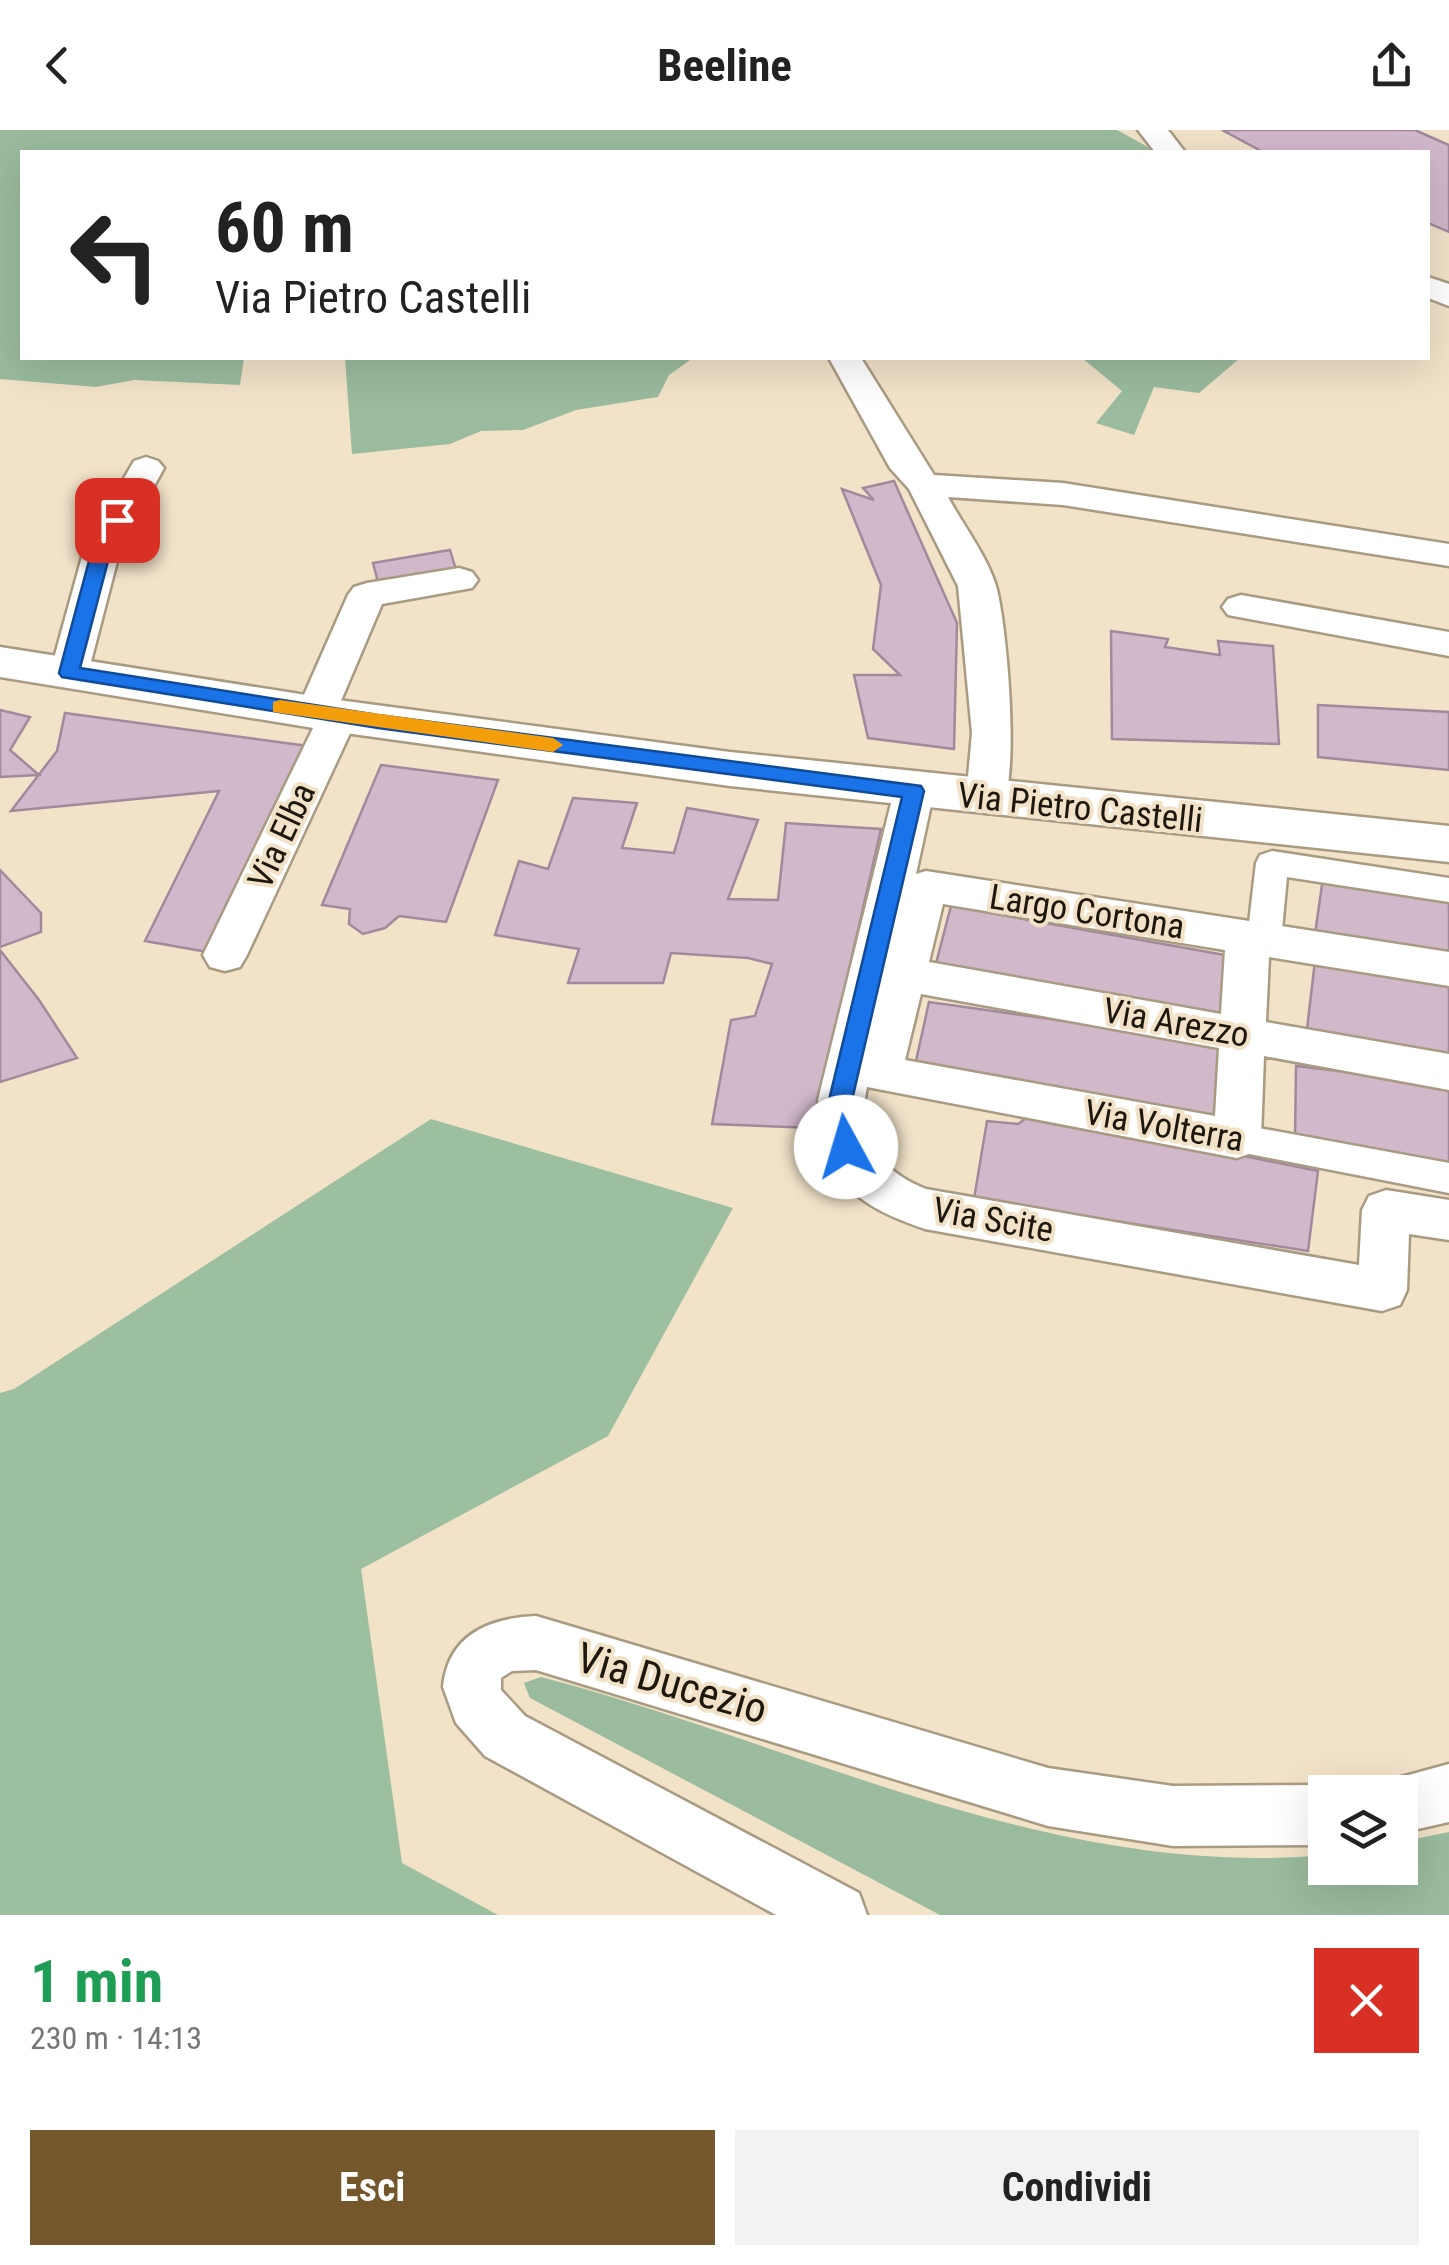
<!DOCTYPE html>
<html lang="it">
<head>
<meta charset="utf-8">
<style>
	:root { --surface:#fff; --page:#f2f2f2; --text:#222; --muted:#767676; --accent:#74572a }
	body { margin:0; font-family:"Roboto Condensed",sans-serif; background:var(--page); color:var(--text); height:100vh; display:flex; flex-direction:column; font-size:38px; white-space:nowrap }
	* { box-sizing:border-box; margin:0 }
	p { font-size:32px; color:var(--muted) }
	.icon { flex:none; width:55px; height:55px; fill:none; stroke:currentColor; stroke-width:2; stroke-linecap:round; stroke-linejoin:round }
	.map { position:relative; height:1785px; overflow:hidden }
	.sheet { display:flex; flex-direction:column; background:var(--surface); flex:1 }
	.sheet>* { flex:none }
	.hud { position:absolute; left:20px; top:20px; width:1410px; height:210px; border-radius:0px; box-shadow:0 10px 40px #0002; background:#fff; color:var(--text); overflow:hidden }
	.tools { position:absolute; left:1308px; top:1645px; display:grid; gap:20px }
	.tools a { display:grid; place-items:center; width:110px; height:110px; border-radius:0px; background:var(--surface); box-shadow:0 10px 40px #0002; font-size:50px }
	.pin { position:absolute; display:grid; place-items:center; width:85px; height:85px; color:#fff; margin:-42px; border-radius:20px; box-shadow:0 5px 15px #0006 }
	.me { position:absolute; width:110px; margin:-55px; rotate:354deg; stroke-linejoin:round; filter:drop-shadow(0 0 8px #0008) }
	.turn { display:flex; align-items:center; gap:35px; height:210px; padding:0 30px; font-size:45px }
	.turn .icon { width:130px; height:130px; stroke-width:2.5 }
	.turn b { display:block; font-size:70px; line-height:85px }
	.round { display:grid; place-items:center; flex:none; width:105px; height:105px; border-radius:0px; background:var(--page) }
	.head { display:flex; align-items:center; justify-content:space-between; height:170px; padding:0 30px }
	h1 { font-size:60px; font-weight:700; line-height:75px; color:#1e9e55 }
	.cta { display:flex; gap:20px; margin-top:auto; padding:20px 30px }
	.cta a { flex:1; height:115px; border-radius:0px; background:var(--accent); color:#fff; font-size:40px; font-weight:700; line-height:115px; text-align:center }
	.cta a+a { background:var(--page); color:var(--text) }
	header { display:flex; justify-content:space-between; align-items:center; height:130px; padding:0 30px; background:var(--surface); font-size:45px; font-weight:700 }
	.map>svg:first-child { display:block }
	.green { fill:#9abb9d }
	.forest { fill:#9cc09f }
	.building { fill:#d1b8cb; stroke:#a2899b; stroke-width:2.5 }
	.lines { fill:none; stroke-linecap:round; stroke-linejoin:round }
	.pedestrian-casing { stroke:#a99a82; stroke-width:5 }
	.minor-casing { stroke:#a99a82; stroke-width:5 }
	.tertiary-casing { stroke:#a99a82; stroke-width:5 }
	.pedestrian { fill:#fff; fill-rule:evenodd }
	.minor { fill:#fff; fill-rule:evenodd }
	.tertiary { fill:#fff; fill-rule:evenodd }
	.route { fill:#1a73e8; stroke:#114b97; stroke-width:2.5 }
	.slow { fill:#f59e0b }
	.labels { text-anchor:middle; dominant-baseline:central; stroke-width:8; stroke-linejoin:round; paint-order:stroke }
	.street-label { font-size:35px; fill:#1d170e; stroke:#f1e2c8 }
	.near-street-label { font-size:42px; fill:#1d170e; stroke:#f1e2c8 }
</style>
</head>
<body>
<header><svg class="icon" aria-label="back" viewBox="0 0 24 24"><path d="M15 5l-7 7 7 7"/></svg>Beeline<svg class="icon" aria-label="share" viewBox="0 0 24 24"><path d="M12 15V3M7 8l5-5 5 5M5 13v7h14v-7"/></svg></header>
<div class="map">
<svg width="1449" height="1785" viewBox="0 0 1449 1785">
	<rect width="100%" height="100%" fill="#f1e2c8"/>
	<path class="green" d="M0 0H1117L1157 22H22V228H244L240 255 134 250 96 257 0 249Z
		M345 228H693L669 245 658 267 576 280 523 300 481 301 450 314 352 324Z
		M1082 228H1240L1199 263 1154 257 1134 305 1096 293 1122 261Z
		M541 1547C799 1614 1052 1750 1325 1725V1738H1400V1712L1449 1702V1785H940L530 1568 524 1553Z"/>
	<path class="forest" d="M431 989 733 1078 608 1306 361 1439 402 1733 498 1785H0V1263L14 1259Z"/>
	<path class="building" d="M1222 0H1415L1426 5 1449 15V102L1428 93V22H1263Z
		M894 351 957 493 954 619 868 608 854 545H900L873 519 881 455 842 359 874 370 863 358Z
		M450 420 457 443 379 456 373 433Z
		M1111 501 1168 509 1165 517 1220 525 1218 511 1273 516 1279 614 1112 609Z
		M1318 575 1449 582V640L1318 627Z
		M0 580 30 587 10 620 39 645 0 647Z
		M65 583 308 616 225 825 145 811 219 661 11 681 57 621Z
		M381 635 498 650 446 792 399 786 385 798 363 804 349 794 350 779 322 775Z
		M573 668 637 673 622 718 674 723 687 678 758 690 728 769 778 770 786 693 881 699 813 998 712 994 731 890 755 886 772 834 748 828 671 823 663 853H568L579 819 495 805 519 731 548 739Z
		M0 740 41 783V802L0 817Z
		M1324 741 1449 760V833L1313 818Z
		M951 776 1247 829 1227 891 932 849Z
		M0 820 39 870 77 928 0 952Z
		M1315 831 1449 847V942L1305 916Z
		M929 872 1242 916 1216 994 914 940Z
		M1296 936 1449 954V1043L1295 1010Z
		M1033 983 1318 1041 1308 1121 974 1069 987 991 1018 994Z"/>
	<g class="lines">
		<defs>
			<path id="pedestrian" d="M1272 721 1449 748V772L1287 747 1281 810 1276 819 1264 823 1252 819 1247 810 1256 733 1260 725Z
				M1237 994 1449 1033V1063L1224 1019 1219 1009 1224 999Z"/>
			<path id="minor" d="M1138 0H1168L1185 22H1155Z
				M1428 147 1449 154V176L1428 168Z
				M829 228H861L934 345 1063 353 1449 414V436L1063 375 948 367C963 395 987 426 996 456 1007 494 1020 648 1001 679L987 683 973 679 966 669 972 603 958 456 909 359 890 338Z
				M146 327 158 331 164 338 121 416 88 543 83 552 69 556 55 552 50 543 85 416 134 331Z
				M459 438 472 442 478 450 472 458 382 474 340 573 352 577 358 586 247 825 240 837 225 841 210 837 203 825 314 596 302 592 296 583 348 465 354 457 367 453Z
				M1241 465 1449 502V526L1228 485 1222 477 1228 469Z
				M914 647 928 651 934 661 916 744 926 741 1449 822V856L1269 827 1266 892 1449 924V960L1264 926 1261 1009 1254 1022 1237 1028 867 957C856 1007 881 1042 926 1059L1359 1135 1362 1080 1369 1066 1386 1060 1449 1070V1110L1409 1104 1407 1160 1400 1175 1382 1181 925 1099C853 1074 823 1050 818 970L894 661 900 651ZM943 774 1225 820 1221 884 929 832ZM921 864 1219 918 1215 986 905 930Z
				M536 1486 1048 1638 1173 1656 1325 1655 1342 1662H1325V1715L1173 1716 1048 1696 536 1540 512 1541 501 1548V1560L525 1586 859 1763 867 1785H776L485 1626 456 1593 443 1557C448 1505 489 1488 536 1486Z
				M1449 1634V1692L1400 1703V1662H1375L1379 1653Z"/>
			<path id="tertiary" d="M0 517 338 570 730 622 1449 696V732L730 656 338 602 0 547Z"/>
		</defs>
		<use href="#pedestrian" class="pedestrian-casing"/>
		<use href="#minor" class="minor-casing"/>
		<use href="#tertiary" class="tertiary-casing"/>
		<use href="#pedestrian" class="pedestrian"/>
		<use href="#minor" class="minor"/>
		<use href="#tertiary" class="tertiary"/>
	</g>
	<path class="route" d="M117 384 126 390 112 416 80 538 378 585 921 656 924 661 852 970 858 1017 855 1024H838L835 1017 829 970 902 667 378 598 62 547 59 543 93 416 111 386Z"/>
	<path class="slow" d="M280 570 553 608 563 615 553 622 273 582V572Z"/>
	<g class="labels">
		<g class="street-label">
			<text transform="translate(1080 678) rotate(6)">Via Pietro Castelli</text>
			<text transform="translate(282 706) rotate(-65)">Via Elba</text>
			<text transform="translate(1087 782) rotate(9)">Largo Cortona</text>
			<text transform="translate(1176 893) rotate(10)">Via Arezzo</text>
			<text transform="translate(1164 996) rotate(10)">Via Volterra</text>
			<text transform="translate(993 1090) rotate(10)">Via Scite</text>
		</g>
		<g class="near-street-label">
			<text transform="translate(672 1553) rotate(16)">Via Ducezio</text>
		</g>
	</g>
</svg>
<div class="tools">
<a><svg class="icon" aria-label="layers" viewBox="0 0 24 24"><path d="M12 4l9 5-9 5-9-5zM3 14l9 5 9-5"/></svg></a>
</div>
<div class="pin" style="left:117px;top:390px;background:#d93025"><svg class="icon" aria-label="arrive" viewBox="0 0 24 24"><path d="M6 21V4h12l-3 4 3 4H6"/></svg></div>
<svg class="me" style="left:846px;top:1017px" viewBox="-20 -20 40 40"><circle r="19" fill="#fff"/><path d="M0-13L10 11 0 6-10 11z" fill="#1a73e8"/></svg>
<div class="hud">
<div class="turn"><svg class="icon" aria-label="left" viewBox="0 0 24 24"><path d="M17 20v-9H6M10 6l-5 5 5 5"/></svg><div><b>60 m</b>Via Pietro Castelli</div></div>
</div>
</div>
<section class="sheet">
<div class="head"><div><h1>1 min</h1><p>230 m · 14:13</p></div><a class="round" style="background:#d93025;color:#fff"><svg class="icon" aria-label="close" viewBox="0 0 24 24"><path d="M6 6l12 12M18 6L6 18"/></svg></a></div>
<div class="cta"><a>Esci</a><a>Condividi</a></div>
</section>
</body>
</html>
